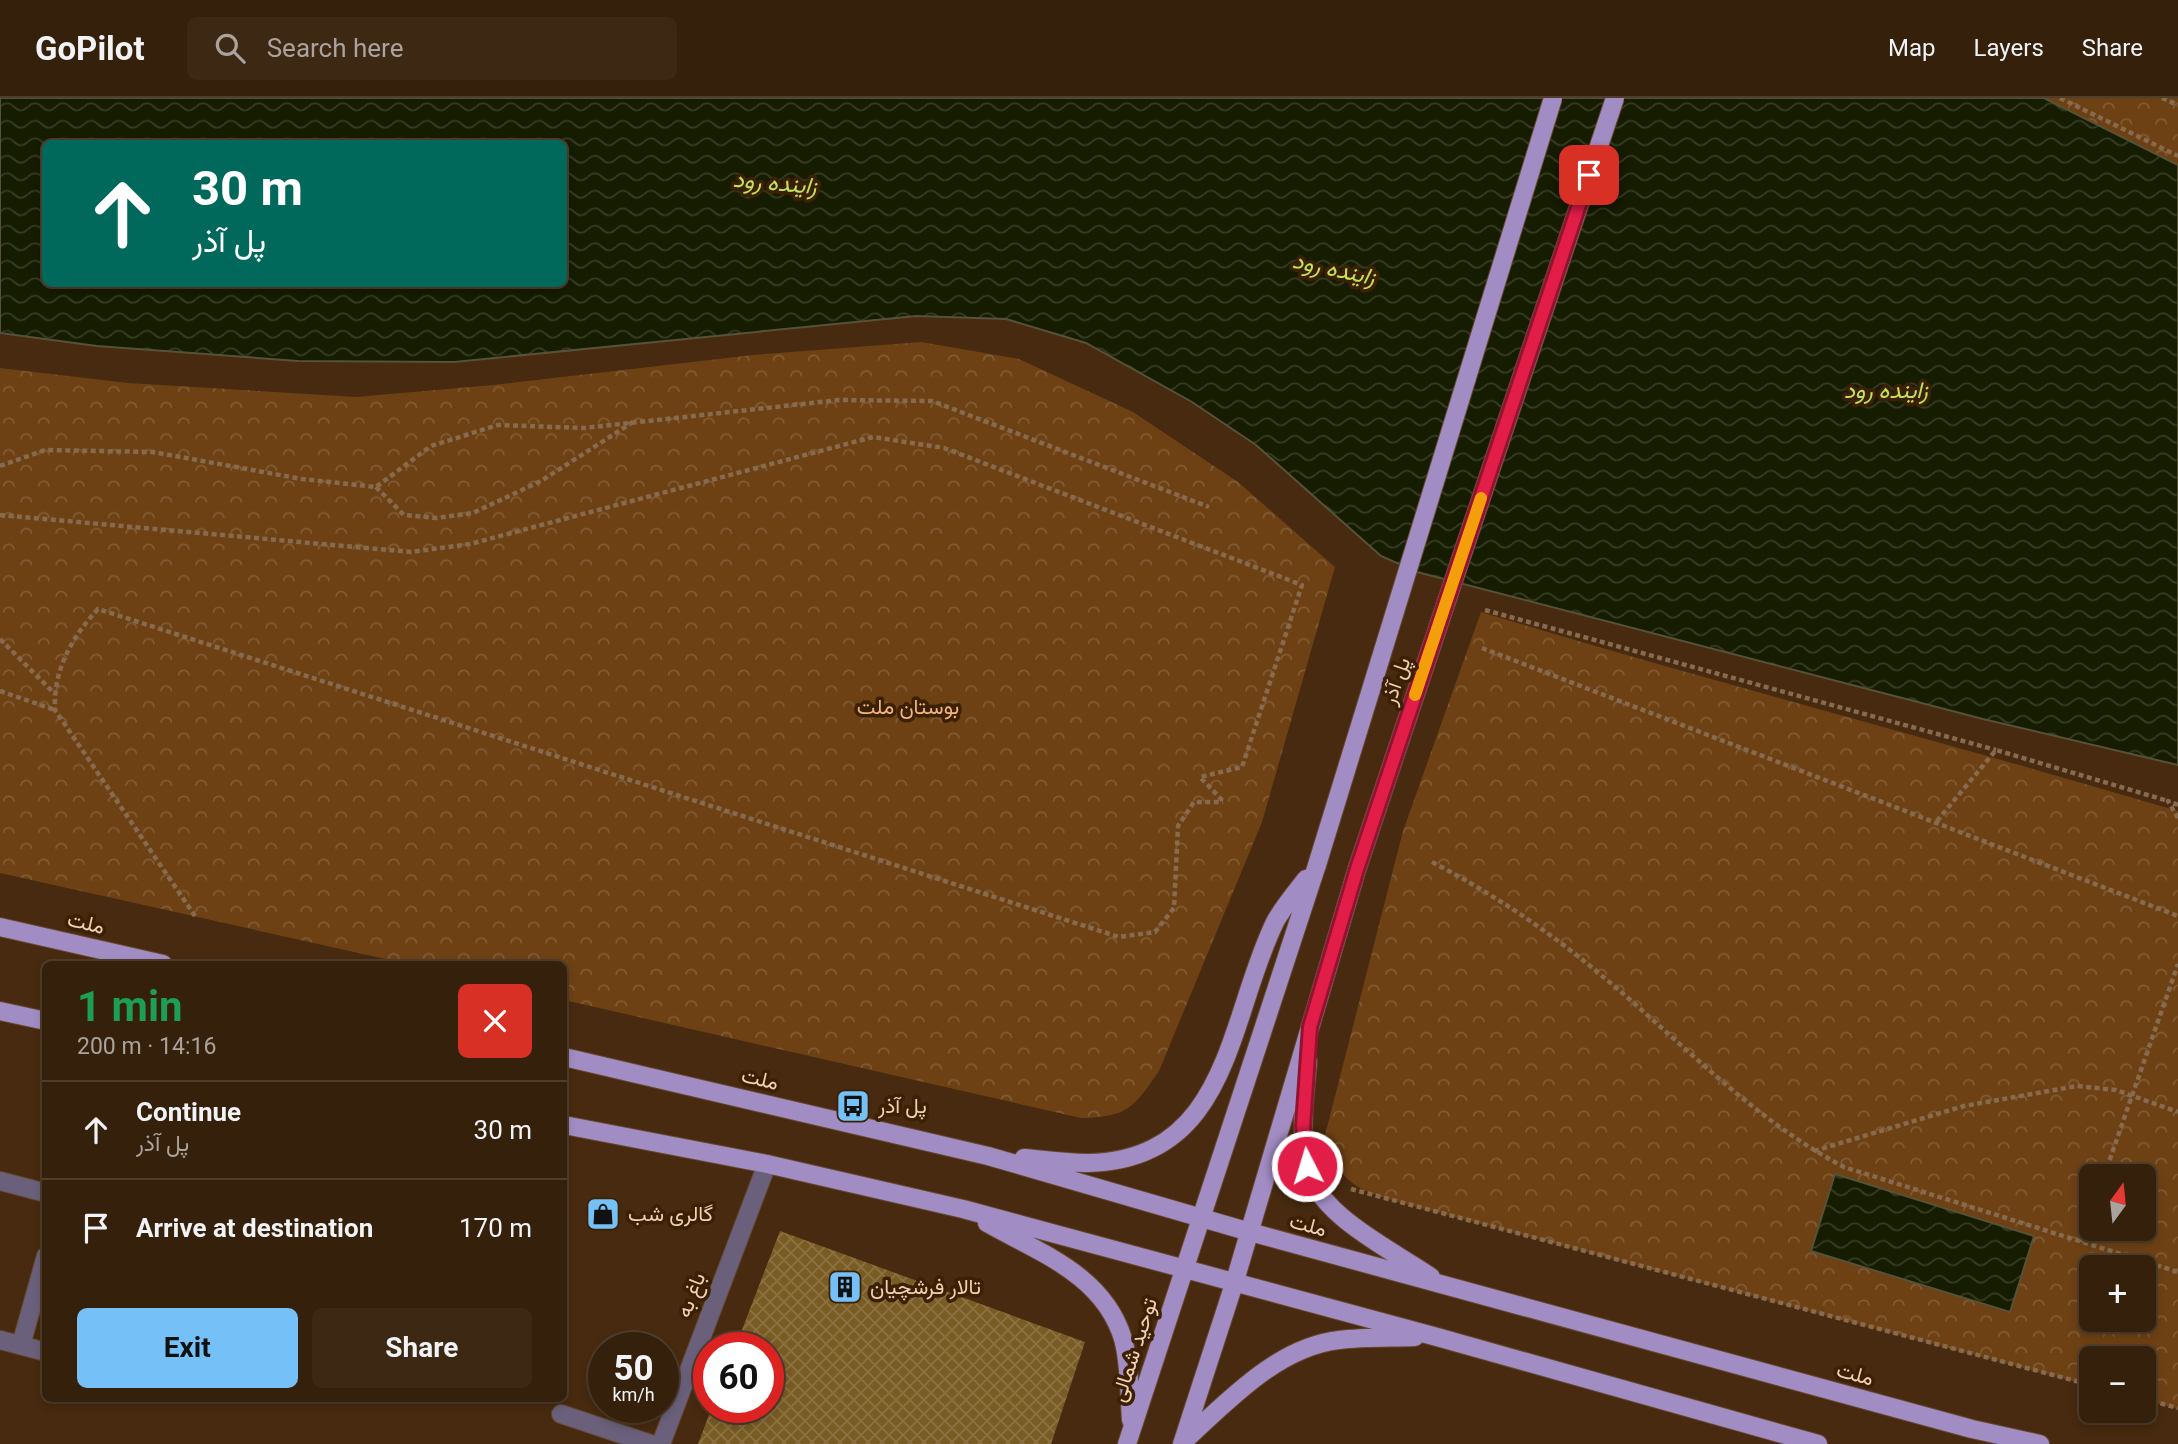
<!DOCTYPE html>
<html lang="en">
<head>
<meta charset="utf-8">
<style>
	:root { --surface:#35200b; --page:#3d2814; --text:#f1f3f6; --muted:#aaa39d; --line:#4f3e2c; --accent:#75c0f6 }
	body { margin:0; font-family:Roboto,Vazirmatn,sans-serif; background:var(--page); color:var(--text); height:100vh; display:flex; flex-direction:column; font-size:26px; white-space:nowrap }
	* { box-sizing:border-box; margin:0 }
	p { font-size:23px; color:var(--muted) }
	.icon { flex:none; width:38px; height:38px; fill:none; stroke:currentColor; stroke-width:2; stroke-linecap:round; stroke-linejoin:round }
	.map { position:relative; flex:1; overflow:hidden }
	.side { position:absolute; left:42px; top:863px; width:525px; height:441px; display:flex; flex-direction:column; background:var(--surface); border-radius:10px; box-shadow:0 4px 10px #0003,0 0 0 2px var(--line) }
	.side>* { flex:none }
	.banner { position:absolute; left:42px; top:42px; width:525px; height:147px; border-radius:10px; box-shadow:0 4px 10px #0003,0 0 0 2px var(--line); background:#00695c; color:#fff; overflow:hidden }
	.needle { width:46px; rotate:15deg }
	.controls { position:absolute; left:2079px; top:1066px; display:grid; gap:14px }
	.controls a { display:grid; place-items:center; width:77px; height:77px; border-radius:10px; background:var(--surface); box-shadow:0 4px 10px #0003,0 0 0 2px var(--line); font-size:35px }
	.speed { position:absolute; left:588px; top:1234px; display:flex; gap:14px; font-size:35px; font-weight:700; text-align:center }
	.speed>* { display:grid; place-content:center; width:91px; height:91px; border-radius:50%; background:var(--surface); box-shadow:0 4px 10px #0003,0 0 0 2px var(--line); line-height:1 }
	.speed small { font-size:18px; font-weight:400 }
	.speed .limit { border:10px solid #d22; background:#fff; color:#111 }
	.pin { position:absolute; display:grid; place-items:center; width:60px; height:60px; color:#fff; margin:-30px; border-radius:14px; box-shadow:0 4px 10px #0006 }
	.me { position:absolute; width:77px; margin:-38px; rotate:355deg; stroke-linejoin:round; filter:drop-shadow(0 0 5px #0008) }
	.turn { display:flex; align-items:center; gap:24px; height:147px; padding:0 35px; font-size:32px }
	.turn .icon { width:91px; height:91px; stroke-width:2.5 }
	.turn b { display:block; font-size:49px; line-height:60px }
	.round { display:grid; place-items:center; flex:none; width:74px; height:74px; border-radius:10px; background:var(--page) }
	.head { display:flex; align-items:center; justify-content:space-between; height:119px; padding:0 35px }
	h1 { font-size:42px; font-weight:700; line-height:52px; color:#1e9e55 }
	.cta { display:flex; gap:14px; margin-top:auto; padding:14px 35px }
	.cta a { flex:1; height:80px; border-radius:10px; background:var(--accent); color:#111; font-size:28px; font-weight:700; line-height:80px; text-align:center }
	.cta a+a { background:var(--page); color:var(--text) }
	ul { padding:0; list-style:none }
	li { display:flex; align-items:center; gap:21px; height:98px; padding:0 35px; border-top:2px solid var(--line) }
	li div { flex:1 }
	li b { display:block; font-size:26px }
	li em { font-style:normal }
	header { display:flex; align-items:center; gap:42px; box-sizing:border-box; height:98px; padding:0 35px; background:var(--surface); border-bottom:2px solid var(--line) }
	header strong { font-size:33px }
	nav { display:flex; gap:38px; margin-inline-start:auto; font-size:24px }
	.search { width:490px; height:63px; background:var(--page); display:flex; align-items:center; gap:18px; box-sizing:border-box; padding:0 24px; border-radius:10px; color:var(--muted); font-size:26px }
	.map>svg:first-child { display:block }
	.park { fill:url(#park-crowns); fill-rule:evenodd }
	.water { fill:url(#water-waves); stroke:#575237; stroke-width:2; fill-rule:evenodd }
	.building { fill:url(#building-cross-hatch) }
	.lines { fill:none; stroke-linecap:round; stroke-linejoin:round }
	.minor-casing { stroke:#65482d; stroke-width:20 }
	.major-casing { stroke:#65482d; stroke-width:20 }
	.path { stroke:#886a4f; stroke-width:4.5; stroke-dasharray:5 3.5; stroke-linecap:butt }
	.minor { stroke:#6a607b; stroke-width:18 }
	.major { stroke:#a18cc3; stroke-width:18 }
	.major-bridge-casing { stroke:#65482d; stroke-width:20; stroke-linecap:butt }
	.major-bridge { stroke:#a18cc3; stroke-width:18 }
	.route-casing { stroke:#92132f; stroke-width:18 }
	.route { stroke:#e11d48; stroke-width:12 }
	.slow { stroke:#f59e0b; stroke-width:12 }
	.labels { text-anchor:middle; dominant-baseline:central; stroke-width:7; stroke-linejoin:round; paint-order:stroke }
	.street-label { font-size:21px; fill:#f0d1b7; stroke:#3c2004 }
	.park-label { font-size:21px; fill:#f3b57f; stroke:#3c2004 }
	.poi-label { font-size:21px; fill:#f0d1b7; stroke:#3c2004; text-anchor:start }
	.water-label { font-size:23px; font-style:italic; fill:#c2e359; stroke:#3c2004 }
</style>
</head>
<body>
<header>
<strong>GoPilot</strong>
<div class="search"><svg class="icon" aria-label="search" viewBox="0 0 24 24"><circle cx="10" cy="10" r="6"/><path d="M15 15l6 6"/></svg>Search here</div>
<nav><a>Map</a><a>Layers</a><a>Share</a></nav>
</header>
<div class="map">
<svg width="2178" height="1346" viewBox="0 0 2178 1346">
	<defs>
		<pattern id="park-crowns" width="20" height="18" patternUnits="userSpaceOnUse" patternTransform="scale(1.75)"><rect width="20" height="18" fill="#6d4114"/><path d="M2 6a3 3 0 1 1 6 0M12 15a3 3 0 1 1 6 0" fill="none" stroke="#825b34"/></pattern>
		<pattern id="water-waves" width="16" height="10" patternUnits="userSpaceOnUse" patternTransform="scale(1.75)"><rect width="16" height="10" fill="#151c00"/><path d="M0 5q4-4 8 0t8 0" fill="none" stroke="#373c23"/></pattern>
		<pattern id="building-cross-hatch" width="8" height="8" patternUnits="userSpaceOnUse" patternTransform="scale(1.75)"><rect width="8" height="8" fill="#795c24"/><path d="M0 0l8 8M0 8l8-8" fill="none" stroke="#8c7242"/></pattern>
	</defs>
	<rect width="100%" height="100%" fill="#472a0f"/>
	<path class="park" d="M2044 0H2178V67Z
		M921 244 1019 261 1133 314 1238 384 1335 469 1262 724 1159 973C1134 1010 1127 1019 1081 1020L564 902V866H408L0 775V270L128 285 356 299 493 287 753 257Z
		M1481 514C1712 584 1946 644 2178 713V1311L2144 1302V1260H2091V1288L1398 1104C1354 1091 1348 1086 1322 1049L1403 733ZM2091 1078H2144V1130H2091ZM2091 1169H2144V1222H2091Z"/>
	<path class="water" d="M0 0H2044L2178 67V667L1983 621 1417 474 1381 458 1256 347 1192 304 1086 245 1006 221 916 218 454 264 298 263 97 248 0 235ZM46 46H564V186H46Z
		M1835 1076 2034 1138 2010 1214 1811 1153Z"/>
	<path class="building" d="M780 1133 1085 1244 1051 1346H698L712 1309H768V1250H735Z"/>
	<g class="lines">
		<defs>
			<path id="minor" d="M0 1083 46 1095
				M0 1242 46 1254
				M21 1247 46 1158
				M561 1316 651 1346
				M661 1346 767 1066"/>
			<path id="major" d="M0 829 163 866
				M0 913 46 923
				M564 959 988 1058 1250 1134 1972 1331 2040 1346
				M1308 963C1305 996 1300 1032 1306 1066 1316 1117 1391 1151 1431 1179
				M564 1027 767 1066 963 1111 1437 1239 1818 1346
				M1024 1060C1045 1062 1067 1065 1088 1065 1230 1062 1228 920 1275 824 1283 809 1296 794 1306 781
				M987 1125C1040 1155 1104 1177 1123 1241 1130 1266 1129 1296 1131 1322
				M1183 1344C1227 1304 1277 1249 1339 1242 1364 1239 1390 1240 1415 1239
				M1127 1346 1317 767
				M1182 1346 1234 1186 1357 771"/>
		</defs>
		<use href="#minor" class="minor-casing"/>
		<use href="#major" class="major-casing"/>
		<path class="path" d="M2060 0 2178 58
			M2162 0 2178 7
			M0 368 45 352 153 354 302 381 376 389 431 348 498 327 584 330 839 302 932 303 1209 409
			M376 389 404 417 436 420 473 415 541 383 633 324
			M0 417 411 454 470 446 873 339 944 350 1302 487 1242 669 1200 679 1223 703
			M1485 512 1996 652
			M0 541 54 595
			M1482 550 2178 818
			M0 593 55 612
			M2178 707 2168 703 2178 720
			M1937 723 1996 652 2168 703
			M1432 764C1491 795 1543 829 1595 872 1677 939 1749 1019 1844 1069L2178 1174
			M195 818 55 612C53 572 72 539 98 511L1119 839 1155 834 1174 810 1178 728 1194 704H1223
			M1814 1053 1964 1008 2077 988 2116 992 2178 1014
			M2104 1078 2178 866
			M1351 1091 2091 1287
			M2081 1144 2091 1115
			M2144 1301 2178 1310"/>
		<use href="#minor" class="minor"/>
		<use href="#major" class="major"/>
		<defs>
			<path id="major-bridge" d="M1317 767 1553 0
				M1357 771 1615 0"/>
		</defs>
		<use href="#major-bridge" class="major-bridge-casing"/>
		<use href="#major-bridge" class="major-bridge"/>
	</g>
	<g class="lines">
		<defs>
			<path id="route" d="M1307 1068 1303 1028 1310 929 1357 771 1589 77"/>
		</defs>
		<use href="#route" class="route-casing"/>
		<use href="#route" class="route"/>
		<path class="slow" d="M1415 597 1481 400"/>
	</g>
	<defs>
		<symbol id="bus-square" viewBox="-11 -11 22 22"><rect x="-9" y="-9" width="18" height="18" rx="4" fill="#75c0f6" stroke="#3c2004"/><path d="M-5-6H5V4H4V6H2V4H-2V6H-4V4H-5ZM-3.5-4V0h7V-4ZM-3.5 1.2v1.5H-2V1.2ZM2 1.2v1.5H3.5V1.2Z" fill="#111"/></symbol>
		<symbol id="shop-square" viewBox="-11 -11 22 22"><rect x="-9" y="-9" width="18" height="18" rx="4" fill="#75c0f6" stroke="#3c2004"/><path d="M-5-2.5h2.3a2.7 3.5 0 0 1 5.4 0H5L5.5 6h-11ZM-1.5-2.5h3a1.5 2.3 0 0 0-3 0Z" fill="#111"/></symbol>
		<symbol id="building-square" viewBox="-11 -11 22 22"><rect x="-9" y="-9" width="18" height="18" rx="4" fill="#75c0f6" stroke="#3c2004"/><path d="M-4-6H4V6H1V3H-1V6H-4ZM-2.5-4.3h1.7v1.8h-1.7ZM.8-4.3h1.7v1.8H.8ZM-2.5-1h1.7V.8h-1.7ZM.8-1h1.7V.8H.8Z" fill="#111"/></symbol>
	</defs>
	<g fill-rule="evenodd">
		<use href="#bus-square" x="834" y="989" width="38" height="38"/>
		<use href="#shop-square" x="584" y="1097" width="38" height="38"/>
		<use href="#building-square" x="826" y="1170" width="38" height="38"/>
	</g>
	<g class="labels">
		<g class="street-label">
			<text transform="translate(1396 583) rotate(-71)">پل آذر</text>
			<text transform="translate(86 825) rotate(13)">ملت</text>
			<text transform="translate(760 981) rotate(13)">ملت</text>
			<text transform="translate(1308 1127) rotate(15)">ملت</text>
			<text transform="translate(691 1197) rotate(-69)">باغ به</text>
			<text transform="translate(1134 1252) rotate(-72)">توحید شمالی</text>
			<text transform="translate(1855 1276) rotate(15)">ملت</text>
		</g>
		<g class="park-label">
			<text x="908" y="609">بوستان ملت</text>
		</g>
		<g class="poi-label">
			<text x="878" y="1008">پل آذر</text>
			<text x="628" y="1116">گالری شب</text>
			<text x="870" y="1189">تالار فرشچیان</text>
		</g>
		<g class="water-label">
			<text transform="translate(775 85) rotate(5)">زاینده رود</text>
			<text transform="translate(1334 171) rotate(12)">زاینده رود</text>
			<text x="1886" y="292">زاینده رود</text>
		</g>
	</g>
</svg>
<div class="controls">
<a><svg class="needle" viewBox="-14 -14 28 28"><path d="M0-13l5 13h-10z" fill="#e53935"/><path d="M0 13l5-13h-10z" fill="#aaa39d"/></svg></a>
<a>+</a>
<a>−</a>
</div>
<div class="speed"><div>50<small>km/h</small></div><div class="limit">60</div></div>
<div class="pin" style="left:1589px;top:77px;background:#d93025"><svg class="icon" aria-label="arrive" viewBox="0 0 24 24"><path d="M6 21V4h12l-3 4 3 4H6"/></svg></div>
<svg class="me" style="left:1307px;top:1068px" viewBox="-20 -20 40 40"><circle r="17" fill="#e11d48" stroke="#fff" stroke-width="3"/><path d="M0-11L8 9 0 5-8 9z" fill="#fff"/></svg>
<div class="banner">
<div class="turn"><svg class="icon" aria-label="ahead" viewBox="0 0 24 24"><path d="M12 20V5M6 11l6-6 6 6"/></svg><div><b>30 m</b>پل آذر</div></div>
</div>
<section class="side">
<div class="head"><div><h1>1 min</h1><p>200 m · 14:16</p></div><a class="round" style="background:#d93025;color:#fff"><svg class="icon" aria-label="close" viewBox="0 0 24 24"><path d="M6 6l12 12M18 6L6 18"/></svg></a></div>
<ul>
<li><svg class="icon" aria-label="ahead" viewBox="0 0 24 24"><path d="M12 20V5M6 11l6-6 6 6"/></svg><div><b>Continue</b><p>پل آذر</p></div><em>30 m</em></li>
<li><svg class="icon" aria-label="arrive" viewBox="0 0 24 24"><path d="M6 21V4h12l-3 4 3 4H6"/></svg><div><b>Arrive at destination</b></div><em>170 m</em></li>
</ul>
<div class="cta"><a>Exit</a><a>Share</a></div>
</section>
</div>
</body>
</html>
